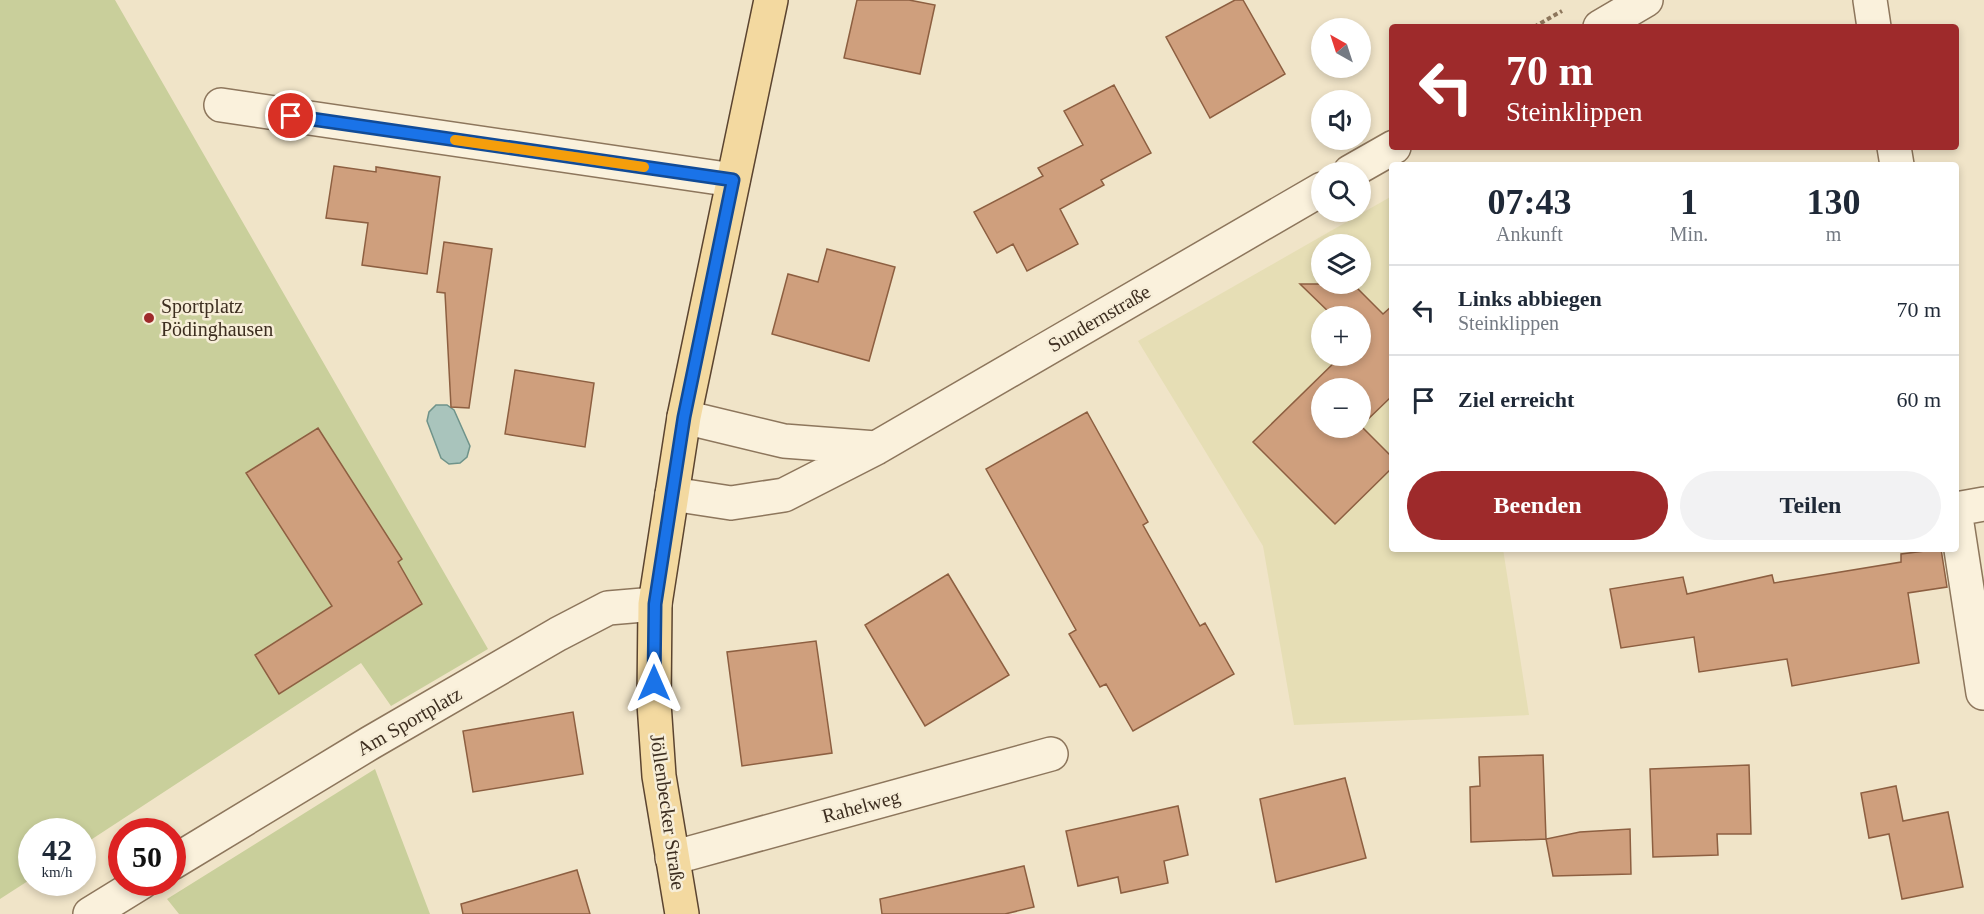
<!DOCTYPE html>
<html lang="de">
<head>
<meta charset="utf-8">
<style>
	:root { --surface:#fff; --page:#f2f2f3; --text:#1f2937; --muted:#747a83; --line:#e0e1e3; --accent:#9e2a2b }
	body { margin:0; font-family:Georgia,serif; background:var(--page); color:var(--text); height:100vh; display:flex; flex-direction:column; font-size:22px; white-space:nowrap }
	* { box-sizing:border-box; margin:0 }
	p { font-size:20px; color:var(--muted) }
	.icon { flex:none; width:33px; height:33px; fill:none; stroke:currentColor; stroke-width:2; stroke-linecap:round; stroke-linejoin:round }
	.map { position:relative; flex:1; overflow:hidden }
	.details { position:absolute; left:1389px; top:162px; width:570px; height:390px; display:flex; flex-direction:column; background:var(--surface); border-radius:6px; box-shadow:0 3px 9px #0003 }
	.details>* { flex:none }
	.banner { position:absolute; left:1389px; top:24px; width:570px; height:126px; border-radius:6px; box-shadow:0 3px 9px #0003; background:#9e2a2b; color:#fff; overflow:hidden }
	.needle { width:39px; rotate:321deg }
	.controls { position:absolute; left:1311px; top:18px; display:grid; gap:12px }
	.controls a { display:grid; place-items:center; width:60px; height:60px; border-radius:50%; background:var(--surface); box-shadow:0 3px 9px #0003; font-size:30px }
	.speed { position:absolute; left:18px; top:818px; display:flex; gap:12px; font-size:30px; font-weight:700; text-align:center }
	.speed>* { display:grid; place-content:center; width:78px; height:78px; border-radius:50%; background:var(--surface); box-shadow:0 3px 9px #0003; line-height:1 }
	.speed small { font-size:15px; font-weight:400 }
	.speed .limit { border:9px solid #d22; background:#fff; color:#111 }
	.pin { position:absolute; display:grid; place-items:center; width:51px; height:51px; color:#fff; margin:-26px; border:3px solid #fff; border-radius:50%; box-shadow:0 2px 6px #0007 }
	.me { position:absolute; width:66px; margin:-33px; rotate:0deg; stroke-linejoin:round; filter:drop-shadow(0 0 4px #0008) }
	.turn { display:flex; align-items:center; gap:21px; height:126px; padding:0 18px; font-size:27px }
	.turn .icon { width:78px; height:78px; stroke-width:2.5 }
	.turn b { display:block; font-size:42px; line-height:51px }
	.eta { display:flex; justify-content:space-evenly; align-items:center; height:102px; text-align:center }
	.eta b { font-size:36px; font-weight:800; line-height:42px }
	.button { display:flex; gap:12px; margin-top:auto; padding:12px 18px }
	.button a { flex:1; height:69px; border-radius:36px; background:var(--accent); color:#fff; font-size:24px; font-weight:800; line-height:69px; text-align:center }
	.button a+a { background:var(--page); color:var(--text) }
	ul { padding:0; list-style:none }
	li { display:flex; align-items:center; gap:18px; height:90px; padding:0 18px; border-top:2px solid var(--line) }
	li div { flex:1 }
	li b { display:block; font-size:22px }
	li em { font-style:normal }
	.map>svg:first-child { display:block }
	.farmland { fill:#e6deb5; fill-rule:evenodd }
	.green { fill:#c9cf9b }
	.water { fill:#a9c4bc; stroke:#6f938a; stroke-width:1.5 }
	.building { fill:#cf9f7d; stroke:#8d5f41; stroke-width:1.5; fill-rule:evenodd }
	.lines { fill:none; stroke-linecap:round; stroke-linejoin:round }
	.minor-casing { stroke:#8d765c; stroke-width:36 }
	.major-casing { stroke:#5b4430; stroke-width:36 }
	.path { stroke:#8d765c; stroke-width:4; stroke-dasharray:4.5 3; stroke-linecap:butt }
	.minor { stroke:#faf1dc; stroke-width:33 }
	.major { stroke:#f3d9a0; stroke-width:33 }
	.route-casing { stroke:#114b97; stroke-width:15 }
	.route { stroke:#1a73e8; stroke-width:10 }
	.slow { stroke:#f59e0b; stroke-width:10 }
	.poi-dot { fill:#9e2a2b; stroke:#f7eed8; stroke-width:2 }
	.labels { text-anchor:middle; dominant-baseline:central; stroke-width:5; stroke-linejoin:round; paint-order:stroke }
	.poi-label { font-size:20px; fill:#3d2e20; stroke:#f7eed8; text-anchor:start }
	.street-label { font-size:20px; fill:#3d2e20; stroke:#f7eed8 }
</style>
</head>
<body>
<div class="map">
<svg width="1984" height="914" viewBox="0 0 1984 914">
	<rect width="100%" height="100%" fill="#f0e4c8"/>
	<path class="farmland" d="M1392 196V549H1503L1529 715 1294 725 1263 546 1138 341ZM1322 244H1360V284H1322ZM1322 316H1360V356H1322ZM1322 388H1360V428H1322Z"/>
	<path class="green" d="M0 0H115L488 649 391 706 361 663 83 845 82 831H32L31 879 0 899Z
		M375 769 430 914H179L167 899Z"/>
	<path class="water" d="M436 405H447L454 410 470 446 467 457 460 463 449 464 441 458 427 421 429 412Z"/>
	<path class="building" d="M857 0H909L935 5 920 74 844 58Z
		M1235 0H1243L1285 74 1210 118 1166 37Z
		M1114 85 1151 153 1101 180 1104 185 1060 209 1078 244 1027 271 1013 244 997 253 974 212 1043 176 1038 168 1083 145 1064 111Z
		M334 166 376 172V167L440 177 427 274 362 265 368 223 326 218Z
		M444 242 492 249 469 408 451 407 445 293 437 292Z
		M827 249 895 267 869 361 772 334 788 274 818 282Z
		M1300 284H1353L1383 314 1392 306V396L1361 426 1392 457V468L1335 524 1253 442 1341 356H1360V316H1333ZM1322 388H1360V428H1322Z
		M515 370 594 383 585 447 505 434Z
		M1087 412 1148 522 1143 525 1200 626 1205 623 1234 674 1133 731 1106 684 1100 687 1069 634 1076 630 986 469Z
		M318 428 402 559 398 562 422 604 279 694 255 655 332 606 246 473Z
		M1941 549 1947 587 1908 593 1919 663 1792 686 1787 659 1699 672 1694 637 1621 648 1610 589 1683 577 1687 594 1772 575 1774 583 1901 562V554Z
		M948 574 1009 675 925 726 865 625Z
		M816 641 832 753 742 766 727 652Z
		M573 712 583 774 473 792 463 731Z
		M1543 755 1546 839 1471 842 1470 787 1480 786 1479 757Z
		M1749 765 1751 834H1717L1718 855 1653 857 1650 769Z
		M1345 778 1366 858 1276 882 1260 799Z
		M1896 786 1903 821 1948 812 1963 887 1902 899 1889 834 1869 838 1861 793Z
		M1178 806 1188 855 1164 861 1168 883 1121 893 1118 877 1078 886 1066 831Z
		M1630 829 1631 874 1553 876 1546 839 1580 832Z
		M1024 866 1034 907 1005 914H882L880 899Z
		M577 870 590 914H463L461 904Z"/>
	<g class="lines">
		<defs>
			<path id="minor" d="M1870 0 1874 27
				M1600 27 1646 0
				M221 105 733 180
				M1894 147 1897 165
				M1350 172 1394 147
				M684 417 784 441 876 448
				M672 494 731 503 784 495 876 448 1322 189
				M1956 509 1984 504
				M1956 517 1983 693
				M672 858 1051 754
				M172 863 370 743 558 634 608 608 655 604
				M90 914 142 882"/>
			<path id="major" d="M682 914 659 776 654 703 655 604 684 417 771 0"/>
		</defs>
		<use href="#minor" class="minor-casing"/>
		<use href="#major" class="major-casing"/>
		<path class="path" d="M1534 27 1562 11"/>
		<use href="#minor" class="minor"/>
		<use href="#major" class="major"/>
	</g>
	<g class="lines">
		<defs>
			<path id="route" d="M291 116 733 180 684 417 655 604 654 683"/>
		</defs>
		<use href="#route" class="route-casing"/>
		<use href="#route" class="route"/>
		<path class="slow" d="M455 140 644 167"/>
	</g>
	<circle class="poi-dot" cx="149" cy="318" r="6"/>
	<g class="labels">
		<g class="poi-label">
			<text x="161" y="306">Sportplatz<tspan x="161" dy="23">Pödinghausen</tspan></text>
		</g>
		<g class="street-label">
			<text transform="translate(1099 318) rotate(-30)">Sundernstraße</text>
			<text transform="translate(409 721) rotate(-30)">Am Sportplatz</text>
			<text transform="translate(861 806) rotate(-15)">Rahelweg</text>
			<text transform="translate(668 812) rotate(82)">Jöllenbecker Straße</text>
		</g>
	</g>
</svg>
<div class="controls">
<a><svg class="needle" viewBox="-14 -14 28 28"><path d="M0-13l5 13h-10z" fill="#e53935"/><path d="M0 13l5-13h-10z" fill="#747a83"/></svg></a>
<a><svg class="icon" aria-label="sound" viewBox="0 0 24 24"><path d="M4 9h4l5-4v14l-5-4H4zM17 9q2 3 0 6"/></svg></a>
<a><svg class="icon" aria-label="search" viewBox="0 0 24 24"><circle cx="10" cy="10" r="6"/><path d="M15 15l6 6"/></svg></a>
<a><svg class="icon" aria-label="layers" viewBox="0 0 24 24"><path d="M12 4l9 5-9 5-9-5zM3 14l9 5 9-5"/></svg></a>
<a>+</a>
<a>−</a>
</div>
<div class="speed"><div>42<small>km/h</small></div><div class="limit">50</div></div>
<div class="pin" style="left:291px;top:116px;background:#d93025"><svg class="icon" aria-label="arrive" viewBox="0 0 24 24"><path d="M6 21V4h12l-3 4 3 4H6"/></svg></div>
<svg class="me" style="left:654px;top:683px" viewBox="-20 -20 40 40"><path d="M0-17L14 15 0 8-14 15z" fill="#1a73e8" stroke="#fff" stroke-width="4"/></svg>
<div class="banner">
<div class="turn"><svg class="icon" aria-label="left" viewBox="0 0 24 24"><path d="M17 20v-9H6M10 6l-5 5 5 5"/></svg><div><b>70 m</b>Steinklippen</div></div>
</div>
<section class="details">
<div class="eta">
<div><b>07:43</b><p>Ankunft</p></div>
<div><b>1</b><p>Min.</p></div>
<div><b>130</b><p>m</p></div>
</div>
<ul>
<li><svg class="icon" aria-label="left" viewBox="0 0 24 24"><path d="M17 20v-9H6M10 6l-5 5 5 5"/></svg><div><b>Links abbiegen</b><p>Steinklippen</p></div><em>70 m</em></li>
<li><svg class="icon" aria-label="arrive" viewBox="0 0 24 24"><path d="M6 21V4h12l-3 4 3 4H6"/></svg><div><b>Ziel erreicht</b></div><em>60 m</em></li>
</ul>
<div class="button"><a>Beenden</a><a>Teilen</a></div>
</section>
</div>
</body>
</html>
